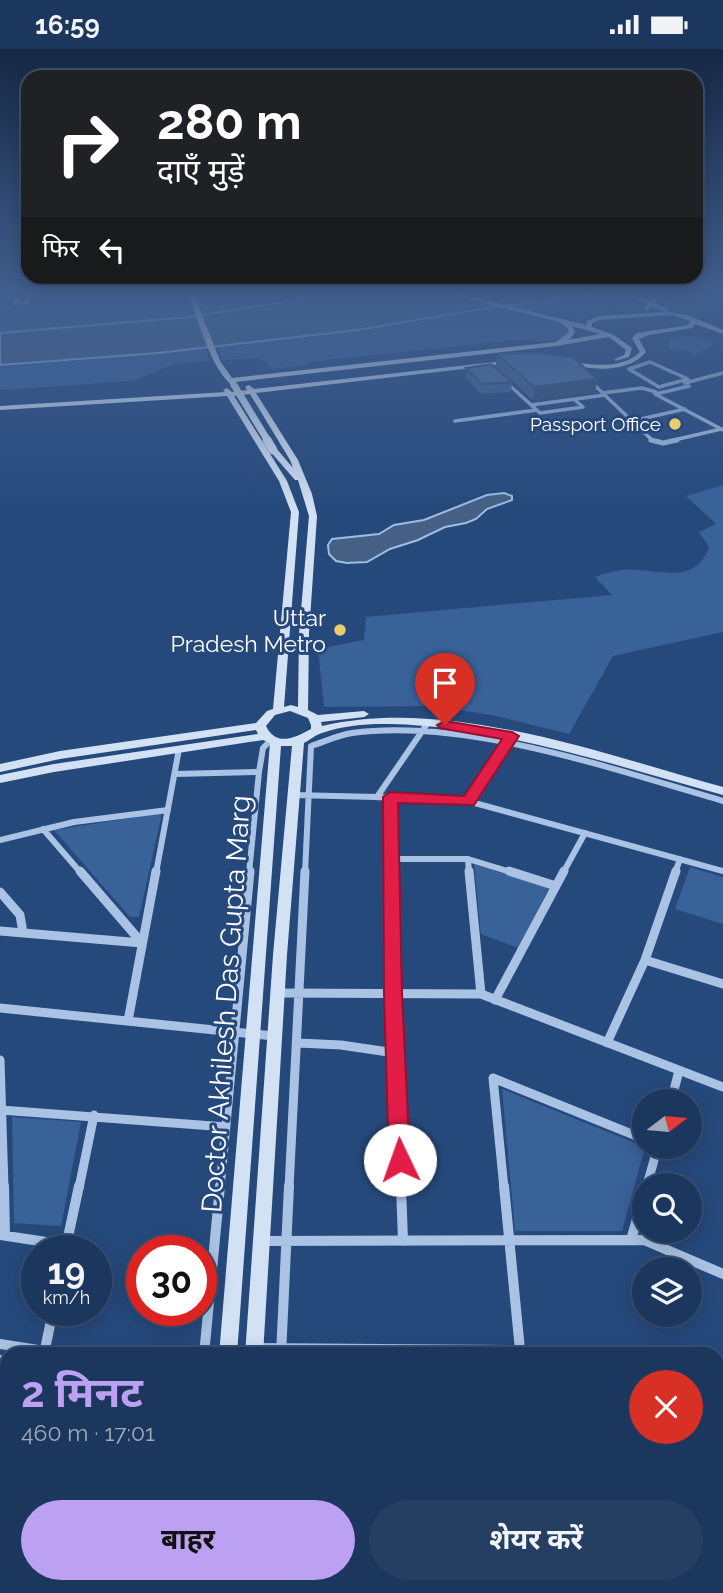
<!DOCTYPE html>
<html lang="hi">
<head>
<meta charset="utf-8">
<style>
	:root { --surface:#1c375d; --page:#253f63; --text:#f1f3f6; --muted:#a0acbc; --line:#3a5172; --accent:#bca0f2 }
	body { margin:0; font-family:Raleway,"Noto Sans Devanagari",sans-serif; background:var(--page); color:var(--text); height:100vh; display:flex; flex-direction:column; font-size:26px; white-space:nowrap }
	* { box-sizing:border-box; margin:0 }
	p { font-size:23px; color:var(--muted) }
	.icon { flex:none; width:38px; height:38px; fill:none; stroke:currentColor; stroke-width:2; stroke-linecap:round; stroke-linejoin:round }
	.map { position:relative; flex:1; overflow:hidden }
	.panel { position:absolute; left:0px; top:1298px; width:724px; height:247px; display:flex; flex-direction:column; background:var(--surface); border-radius:21px 21px 0 0; box-shadow:0 4px 18px #0003,0 0 0 2px var(--line) }
	.panel>* { flex:none }
	.top-card { position:absolute; left:21px; top:21px; width:682px; height:214px; border-radius:21px; box-shadow:0 4px 18px #0003,0 0 0 2px var(--line); background:#202124; color:#fff; overflow:hidden }
	.needle { width:46px; rotate:74deg }
	.controls { position:absolute; left:632px; top:1040px; display:grid; gap:14px }
	.controls a { display:grid; place-items:center; width:70px; height:70px; border-radius:50%; background:var(--surface); box-shadow:0 4px 18px #0003,0 0 0 2px var(--line); font-size:35px }
	.speed { position:absolute; left:21px; top:1186px; display:flex; gap:14px; font-size:35px; font-weight:700; text-align:center }
	.speed>* { display:grid; place-content:center; width:91px; height:91px; border-radius:50%; background:var(--surface); box-shadow:0 4px 18px #0003,0 0 0 2px var(--line); line-height:1 }
	.speed small { font-size:18px; font-weight:400 }
	.speed .limit { border:10px solid #d22; background:#fff; color:#111 }
	.pin { position:absolute; display:grid; place-items:center; width:60px; height:60px; color:#fff; margin:-72px -30px; border-radius:50% 50% 50% 0; rotate:-45deg; box-shadow:0 0 7px #0007 }
	.pin .icon { rotate:45deg }
	.me { position:absolute; width:77px; margin:-38px; rotate:357deg; stroke-linejoin:round; filter:drop-shadow(0 0 5px #0008) }
	.turn { display:flex; align-items:center; gap:24px; height:147px; padding:0 21px; font-size:32px }
	.turn .icon { width:91px; height:91px; stroke-width:2.5 }
	.turn b { display:block; font-size:49px; line-height:60px }
	.then { display:flex; align-items:center; height:66px; padding:0 21px; background:#0003; gap:14px; font-size:26px }
	.round { display:grid; place-items:center; flex:none; width:74px; height:74px; border-radius:37px; background:var(--page) }
	.headline { display:flex; align-items:center; justify-content:space-between; height:119px; padding:0 21px }
	h1 { font-size:42px; font-weight:700; line-height:52px; color:var(--accent) }
	.primary-button { display:flex; gap:14px; margin-top:auto; padding:14px 21px }
	.primary-button a { flex:1; height:80px; border-radius:42px; background:var(--accent); color:#111; font-size:28px; font-weight:700; line-height:80px; text-align:center }
	.primary-button a+a { background:var(--page); color:var(--text) }
	.status { display:flex; justify-content:space-between; align-items:center; height:49px; padding:0 35px; background:var(--surface); direction:ltr }
	.status svg { height:19px; fill:currentColor }
	.map>svg:first-child { display:block }
	.green { fill:#396299 }
	.water { fill:#456084; stroke:#9ebde5; stroke-width:2 }
	.lines { fill:none; stroke-linecap:round; stroke-linejoin:round }
	.street-far4 { stroke:#aac3e4; stroke-width:3.5 }
	.street-far3 { stroke:#aac3e4; stroke-width:5 }
	.street-far2 { stroke:#aac3e4; stroke-width:6 }
	.street-far1 { stroke:#aac3e4; stroke-width:9 }
	.street { stroke:#aac3e4; stroke-width:10 }
	.secondary { fill:#d3e1f4; fill-rule:evenodd }
	.secondary-bridge-far1 { stroke:#d3e1f4; stroke-width:7 }
	.secondary-bridge { stroke:#d3e1f4; stroke-width:9 }
	.wall { fill:#43638d }
	.shaded-wall { fill:#375073 }
	.building { fill:#4e73a4; stroke:#375073; stroke-width:2 }
	.route { fill:#e11d48; stroke:#92132f; stroke-width:2 }
	.poi-dot { fill:#edcc6f; stroke:#26497c; stroke-width:2.5 }
	.labels { text-anchor:middle; dominant-baseline:central; stroke-width:6; stroke-linejoin:round; paint-order:stroke }
	.far-poi-label { font-size:19px; fill:#fff; stroke:#26497c; text-anchor:end }
	.poi-label { font-size:23px; fill:#fff; stroke:#26497c; text-anchor:end }
	.near-street-label { font-size:28px; fill:#fff; stroke:#26497c }
</style>
</head>
<body>
<div class="status"><b>16:59</b><svg viewBox="0 0 49 12"><path d="M0 12V9h3v3zM5 12V6h3v6zM10 12V3h3v9zM15 12V0h3v12zM26 1h20v11H26zM47 4h2v5h-2z"/></svg></div>
<div class="map">
<svg width="723" height="1544" viewBox="0 0 723 1544">
	<rect width="100%" height="100%" fill="#26497c"/>
	<path class="green" d="M0 245H13L7 258 33 257 36 245H325L158 271 0 283Z
		M604 245 626 250 593 266 546 260 534 267 557 273 568 281 567 286C556 291 538 296 527 290L307 313 308 316 270 320 269 314 257 309 222 311 218 298 356 282 489 260Z
		M681 287 695 288 713 295 695 306 687 302 669 301V291Z
		M205 300 210 312 176 314 132 332 0 341V318Z
		M723 436V583L613 607 569 685 492 666 430 657 324 658 318 600 364 591 366 568 612 546 595 528C603 525 613 522 622 521 650 517 695 540 709 498L699 483 716 475 686 447Z
		M162 764 139 868H130L54 781Z
		M474 815 549 839 518 899 481 885Z
		M690 818 723 828V875L675 860Z
		M502 1040 645 1098 622 1182H515Z
		M12 1068 81 1073 61 1177 14 1174Z
		M553 1538H640L638 1544H554Z"/>
	<path class="water" d="M332 245H598L494 258 357 281 158 304 0 316V284L189 268Z
		M504 444 512 447V451L487 460 476 470 466 474 445 478 418 491 390 500 367 513 347 514 336 512 329 505 328 496 332 490 379 485 394 476 424 471 487 446Z"/>
	<g class="lines">
		<path class="street-far4" d="M21 245 14 254H26L30 245
			M650 313 688 330 659 338 629 320Z
			M589 331 653 392
			M506 333 540 364 583 358 576 352
			M685 334 723 324
			M602 344 642 339 656 343
			M655 345 723 381
			M656 345 689 337
			M531 356 605 346
			M455 372 537 361
			M632 372 685 360
			M670 392 721 380"/>
		<path class="street-far3" d="M651 391 663 394 677 391"/>
		<path class="street-far2" d="M175 725 259 723
			M293 746 460 750 723 822
			M377 748 427 675
			M390 748 391 824
			M468 752 509 692
			M43 780 81 824
			M0 791 74 773 168 761
			M391 810H468L514 824
			M468 810 469 824
			M156 824 179 700
			M249 824 259 723 263 699 271 691
			M305 824 311 697C324 693 338 686 352 684 468 669 611 720 723 752
			M563 824 585 784
			M675 824 680 810"/>
		<path class="street-far1" d="M80 822 142 894
			M391 822 401 1139
			M469 822 481 945
			M509 822 556 837
			M0 843 20 866 23 884
			M0 882 142 894
			M645 911 723 935
			M278 944 481 945 723 1038
			M495 951 564 822
			M0 959 274 987
			M128 972 156 822
			M298 994 341 996 395 1004
			M607 994 645 911 676 822
			M0 1011 4 1139
			M671 1052 679 1022
			M1 1061 226 1078
			M647 1136 658 1097
			M79 1139 94 1066
			M220 1139 250 822
			M289 1139 305 822
			M504 1139 493 1029 644 1090"/>
		<path class="street" d="M4 1137 5 1186
			M401 1137 403 1192
			M504 1137 520 1301
			M0 1186 66 1196
			M631 1191 644 1146
			M262 1192 644 1191 723 1225
			M65 1202 79 1137
			M0 1295 70 1306
			M255 1299 644 1302 652 1306
			M44 1305 53 1262
			M204 1306 220 1137
			M281 1306 289 1137
			M0 1311 7 1312
			M718 1334 723 1336
			M0 1444 7 1445
			M718 1456 723 1459
			M270 1538V1544
			M415 1538 416 1544
			M545 1538V1544
			M62 1544 63 1538
			M179 1544 180 1538
			M654 1544 655 1538"/>
		<path class="secondary" d="M188 245H194L220 312 232 329 556 293 569 283 567 279 559 273 449 245H461L586 276 587 272 599 267 665 263 652 257 648 261H644L647 255 625 245H634L650 252 656 245H663L655 254 668 260 667 263 690 267 723 281V285L695 275 692 279 649 286 639 290 646 303C626 326 591 320 564 315L563 314 566 312C590 315 620 322 640 303L632 289 637 284 688 276 690 272 672 266 600 271 592 274V278L614 286 632 299 629 308 615 312V310L624 306 626 301 609 288 556 297 235 333 238 336 234 338C211 321 199 273 188 245ZM572 277 600 285 567 291 571 289 575 283Z
			M513 311 516 313 515 314 256 344 298 411 312 445 317 467 309 585 308 661 318 666 364 662 369 665 364 668 321 673 322 677C446 647 603 705 723 738V746C620 718 519 683 412 676 383 674 349 674 322 684 315 686 310 691 304 694L287 906 263 1306H245L273 906 292 697H281L237 1306H219L270 694 263 691 54 723 0 734V726L54 715 258 685 256 681 60 710 0 723V715L60 702 256 674 267 662 273 660 291 463 279 432 227 347 0 361V357L225 343 223 341 227 339 232 343 247 341 245 338 249 336 254 340ZM250 345 290 411 293 419 276 399 269 401 295 431H298L309 467 299 585 298 658 291 656 284 658 299 463 287 432 234 347ZM290 662 308 669 311 676V680C295 689 276 698 266 677L275 666Z
			M200 1538H222L221 1544H199Z
			M230 1538H252L251 1544H229Z"/>
		<path class="secondary-bridge-far1" d="M234 336 268 392"/>
		<path class="secondary-bridge" d="M267 391 273 401"/>
	</g>
	<path class="wall" d="M497 305 597 330 595 343 533 351 496 318Z
		M466 319 512 333 511 343 481 345 466 329Z"/>
	<path class="shaded-wall" d="M597 330 595 343 533 351 534 338Z"/>
	<path class="building" d="M540 304 573 308 597 330 534 338 497 305Z
		M491 315 512 333 482 335 466 319Z"/>
	<linearGradient id="sky" x2="0" y2="1"><stop stop-color="#152844"/><stop offset="0.53" stop-color="#415f8e"/><stop offset="1" stop-color="#415f8e" stop-opacity="0"/></linearGradient>
	<rect width="723" height="462" fill="url(#sky)"/>
	<path class="route" d="M445 672 512 683 519 687 474 756 398 754 402 944 410 1111 407 1118 400 1121 392 1118 389 1111 384 944 383 748 390 743 464 747 502 690 440 679 437 676Z"/>
	<g class="poi-dot">
		<circle cx="675" cy="375" r="7"/>
		<circle cx="340" cy="581" r="7"/>
	</g>
	<g class="labels">
		<g class="far-poi-label">
			<text x="661" y="375">Passport Office</text>
		</g>
		<g class="poi-label">
			<text x="326" y="568">Uttar<tspan x="326" dy="26">Pradesh Metro</tspan></text>
		</g>
		<g class="near-street-label">
			<text transform="translate(226 955) rotate(-86)">Doctor Akhilesh Das Gupta Marg</text>
		</g>
	</g>
</svg>
<div class="controls">
<a><svg class="needle" viewBox="-14 -14 28 28"><path d="M0-13l5 13h-10z" fill="#e53935"/><path d="M0 13l5-13h-10z" fill="#a0acbc"/></svg></a>
<a><svg class="icon" aria-label="search" viewBox="0 0 24 24"><circle cx="10" cy="10" r="6"/><path d="M15 15l6 6"/></svg></a>
<a><svg class="icon" aria-label="layers" viewBox="0 0 24 24"><path d="M12 4l9 5-9 5-9-5zM3 14l9 5 9-5"/></svg></a>
</div>
<div class="speed"><div>19<small>km/h</small></div><div class="limit">30</div></div>
<div class="pin" style="left:445px;top:676px;background:#d93025"><svg class="icon" aria-label="arrive" viewBox="0 0 24 24"><path d="M6 21V4h12l-3 4 3 4H6"/></svg></div>
<svg class="me" style="left:400px;top:1111px" viewBox="-20 -20 40 40"><circle r="19" fill="#fff"/><path d="M0-13L10 11 0 6-10 11z" fill="#e11d48"/></svg>
<div class="top-card">
<div class="turn"><svg class="icon" aria-label="right" viewBox="0 0 24 24"><path d="M7 20v-9h11M14 6l5 5-5 5"/></svg><div><b>280 m</b>दाएँ मुड़ें</div></div>
<div class="then">फिर<svg class="icon" aria-label="left" viewBox="0 0 24 24"><path d="M17 20v-9H6M10 6l-5 5 5 5"/></svg></div>
</div>
<section class="panel">
<div class="headline"><div><h1>2 मिनट</h1><p>460 m · 17:01</p></div><a class="round" style="background:#d93025;color:#fff"><svg class="icon" aria-label="close" viewBox="0 0 24 24"><path d="M6 6l12 12M18 6L6 18"/></svg></a></div>
<div class="primary-button"><a>बाहर</a><a>शेयर करें</a></div>
</section>
</div>
</body>
</html>
